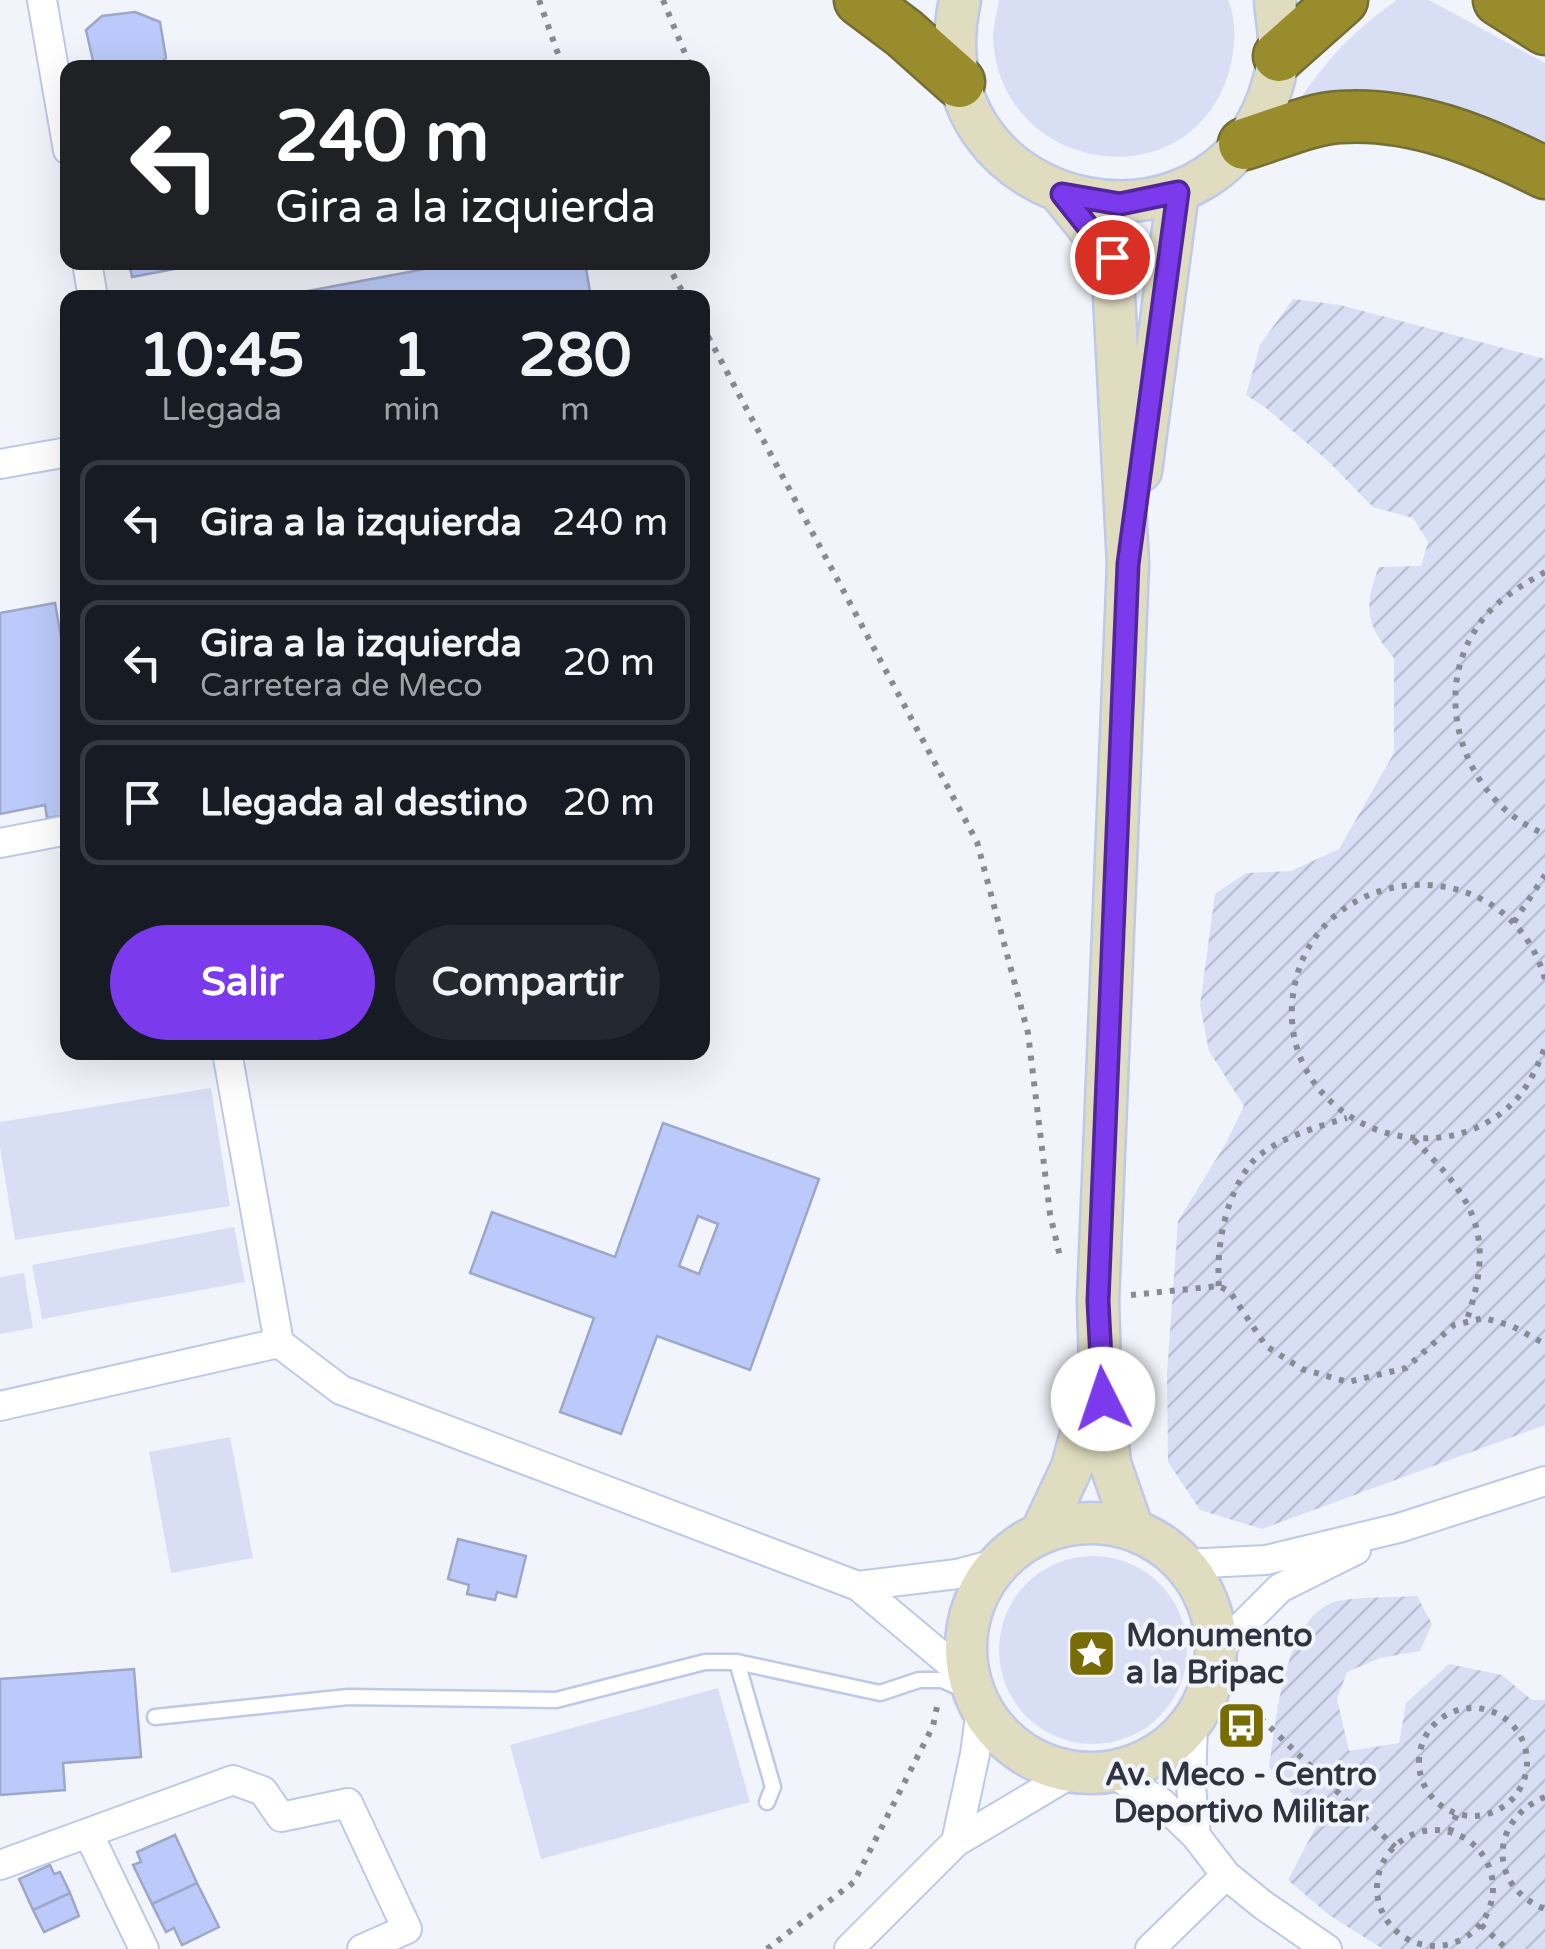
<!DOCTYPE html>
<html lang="es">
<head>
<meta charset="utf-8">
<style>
	:root { --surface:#171b24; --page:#242831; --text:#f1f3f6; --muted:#9ea1a6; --line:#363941; --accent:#7c3aed }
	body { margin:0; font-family:"Varela Round",sans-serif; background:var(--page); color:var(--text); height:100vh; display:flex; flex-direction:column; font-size:38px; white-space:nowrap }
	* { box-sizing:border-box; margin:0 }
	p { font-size:32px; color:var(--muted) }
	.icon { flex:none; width:55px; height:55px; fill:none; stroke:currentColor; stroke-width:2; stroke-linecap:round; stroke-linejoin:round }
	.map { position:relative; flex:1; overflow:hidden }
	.side { position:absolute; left:60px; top:290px; width:650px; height:770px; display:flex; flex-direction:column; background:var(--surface); border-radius:20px; box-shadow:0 10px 40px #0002 }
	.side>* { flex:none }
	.hud { position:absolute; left:60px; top:60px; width:650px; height:210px; border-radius:20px; box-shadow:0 10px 40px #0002; background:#202124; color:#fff; overflow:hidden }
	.pin { position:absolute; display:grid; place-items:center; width:85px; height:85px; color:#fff; margin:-42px; border:5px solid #fff; border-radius:50%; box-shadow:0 2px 10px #0007 }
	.me { position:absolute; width:110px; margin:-55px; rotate:356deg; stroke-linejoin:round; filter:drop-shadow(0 0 8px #0008) }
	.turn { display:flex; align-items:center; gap:35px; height:210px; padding:0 50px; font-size:45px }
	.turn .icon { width:130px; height:130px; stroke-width:2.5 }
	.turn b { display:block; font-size:70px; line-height:85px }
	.eta { display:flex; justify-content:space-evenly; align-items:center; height:170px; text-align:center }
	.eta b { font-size:60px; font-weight:800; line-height:70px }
	.primary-button { display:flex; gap:20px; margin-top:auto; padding:20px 50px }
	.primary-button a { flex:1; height:115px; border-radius:60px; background:var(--accent); color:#fff; font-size:40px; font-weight:800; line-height:115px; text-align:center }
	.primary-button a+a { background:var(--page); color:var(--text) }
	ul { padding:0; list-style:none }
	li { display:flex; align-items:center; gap:30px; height:125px; margin:0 20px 15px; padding:0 30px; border:5px solid var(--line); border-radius:20px }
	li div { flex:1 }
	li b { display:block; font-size:38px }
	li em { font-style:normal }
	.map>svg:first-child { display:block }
	.grass { fill:#d8dff5 }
	.garden { fill:url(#garden-furrows) }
	.building { fill:#bbcafa; stroke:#9da7c7; stroke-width:2.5; fill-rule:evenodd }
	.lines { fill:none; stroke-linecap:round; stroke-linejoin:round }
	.lane-casing { stroke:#bec9e9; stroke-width:19 }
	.street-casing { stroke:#bec9e9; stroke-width:32 }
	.secondary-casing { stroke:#bec9e9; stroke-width:45 }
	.highway-casing { stroke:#746d34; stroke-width:55 }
	.path { stroke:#888b95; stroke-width:6; stroke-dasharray:5 8; stroke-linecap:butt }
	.lane { stroke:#fff; stroke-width:14 }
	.street { stroke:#fff; stroke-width:28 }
	.secondary { stroke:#e0dcc0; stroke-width:40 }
	.highway { stroke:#998c2d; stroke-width:50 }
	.route-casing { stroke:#51269a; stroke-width:25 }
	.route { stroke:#7c3aed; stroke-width:18 }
	.labels { text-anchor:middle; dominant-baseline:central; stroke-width:8; stroke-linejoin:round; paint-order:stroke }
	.poi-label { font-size:32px; font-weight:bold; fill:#303441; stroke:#f2f4fb; text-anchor:start }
</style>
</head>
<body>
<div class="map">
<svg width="1545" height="1949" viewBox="0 0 1545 1949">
	<defs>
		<pattern id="garden-furrows" width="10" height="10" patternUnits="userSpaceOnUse" patternTransform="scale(2.5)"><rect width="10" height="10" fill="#d8dff5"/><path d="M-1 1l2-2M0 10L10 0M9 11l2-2" fill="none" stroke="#bac0d3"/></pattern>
	</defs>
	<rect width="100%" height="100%" fill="#f2f4fb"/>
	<path class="grass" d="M999 0H1228C1238 24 1235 51 1228 75 1186 204 999 172 993 38 993 26 997 12 999 0Z
		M1397 0H1429L1545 63V151L1296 105C1326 60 1353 31 1397 0Z
		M211 1088 230 1206 15 1240 0 1148V1122Z
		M234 1227 245 1282 42 1319 32 1265Z
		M24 1273 33 1328 0 1334V1277Z
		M230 1437 253 1558 171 1573 149 1452Z
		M999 1650a94 94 0 1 1 188 0a94 94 0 1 1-188 0Z
		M718 1688 750 1802 541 1859 510 1745Z"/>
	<path class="garden" d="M1293 299 1340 305 1545 359V1425L1262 1529 1200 1510 1168 1462 1167 1373 1178 1221 1226 1143 1244 1106 1209 1051 1200 1005 1215 894 1246 873 1291 871 1339 849 1394 753V658C1366 626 1363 607 1379 567L1421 566 1428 542 1413 518 1373 507 1328 461 1266 408 1246 395 1260 345Z
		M1417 1596 1432 1624 1420 1651 1380 1658 1347 1672 1337 1699 1349 1751 1399 1743 1406 1703 1449 1664 1502 1675 1532 1700H1545V1949H1383L1329 1915 1288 1880 1318 1823 1269 1767C1276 1722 1284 1613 1338 1601 1363 1596 1392 1598 1417 1596Z"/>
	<path class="building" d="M135 12 160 22 166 58 155 68 94 65 86 30 102 16Z
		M129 262H211L132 277Z
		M429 262H585L591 298H271L430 268Z
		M55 603 68 676V815L47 818 45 805 0 814V613Z
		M663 1123 819 1179 750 1370 657 1336 621 1434 560 1412 594 1318 470 1273 492 1212 615 1257ZM698 1216 718 1224 699 1274 679 1266Z
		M458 1539 526 1556 516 1597 497 1592 495 1600 467 1594 469 1585 448 1579Z
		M134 1669 141 1757 63 1763 65 1790 0 1795V1679Z
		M175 1835 197 1883 152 1904 133 1865 141 1862 137 1852Z
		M50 1865 54 1874 60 1872 70 1893 33 1910 19 1879Z
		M197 1883 219 1927 182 1945 174 1928 166 1932 152 1904Z
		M70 1893 79 1916 44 1932 33 1910Z"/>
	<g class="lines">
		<defs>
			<path id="lane" d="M737 1662 773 1787 767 1802
				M155 1717 348 1697 556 1700 705 1662H737L880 1693 919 1680H942L974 1694"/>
			<path id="street" d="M42 0 68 150
				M87 262 93 298
				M0 464 68 452
				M0 843 68 830
				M227 1052 279 1343 341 1390 858 1586 969 1679
				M0 1406 279 1343
				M1184 1564 1266 1560 1399 1528 1545 1481
				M858 1586 957 1574 998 1563
				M1217 1651 1280 1588 1356 1550
				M1110 1772 1162 1803 1196 1836 1191 1787 1193 1722
				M88 1833 144 1949
				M1196 1836 1226 1875 1263 1905 1327 1949
				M956 1842 975 1754 981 1708
				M0 1865 233 1780 263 1791 281 1817 348 1803 407 1929 362 1949
				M849 1949 956 1842 1072 1773
				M1150 1949 1226 1875"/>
			<path id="secondary" d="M960 0C912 222 1239 286 1278 61 1282 42 1276 19 1275 0
				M1062 195 1112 257 1128 564 1098 1301 1100 1367 1110 1463 1133 1530
				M1141 471 1178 192
				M966 1648a125 125 0 1 1 250 0a125 125 0 1 1-250 0Z
				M1041 1533 1072 1467 1093 1390"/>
			<path id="highway" d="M860 0 904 33 959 82
				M1499 0 1545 29
				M1279 56 1342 0
				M1244 144C1272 136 1312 118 1340 117 1412 112 1482 141 1545 173"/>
		</defs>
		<use href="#lane" class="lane-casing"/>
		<use href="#street" class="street-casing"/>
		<use href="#secondary" class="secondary-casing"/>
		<use href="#highway" class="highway-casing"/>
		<path class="path" d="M539 0 563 68
			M663 0 691 68
			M673 262 671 271 686 298
			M702 325 977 842 1028 1033 1050 1214 1061 1261
			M1545 572C1517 588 1491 603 1474 632 1430 703 1468 804 1545 834
			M1514 922 1545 875
			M1545 979C1505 839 1300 861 1292 1006 1286 1116 1422 1178 1505 1110 1525 1094 1536 1071 1545 1047
			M1414 1140C1476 1200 1496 1237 1466 1322
			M1219 1286C1216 1247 1225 1199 1249 1166 1267 1141 1319 1126 1347 1118
			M1131 1295 1219 1286 1230 1292 1266 1346 1302 1369 1348 1382 1406 1368 1454 1325 1484 1318 1512 1326 1545 1344
			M1239 1705 1251 1709 1395 1847
			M1419 1762a54 54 0 1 1 108 0a54 54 0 1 1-108 0Z
			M1545 1797C1489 1820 1488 1887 1545 1909
			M1377 1888a58 58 0 1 1 116 0a58 58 0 1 1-116 0Z
			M1450 1832 1457 1813
			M1481 1925 1507 1949
			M767 1949 854 1882 933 1726 938 1702"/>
		<use href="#lane" class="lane"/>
		<use href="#street" class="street"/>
		<use href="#secondary" class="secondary"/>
		<use href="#highway" class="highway"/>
	</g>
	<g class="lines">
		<defs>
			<path id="route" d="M1103 1399 1098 1301 1128 564 1178 192 1120 204 1062 194 1112 257"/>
		</defs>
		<use href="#route" class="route-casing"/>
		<use href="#route" class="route"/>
	</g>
	<defs>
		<symbol id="sight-square" viewBox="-11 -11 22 22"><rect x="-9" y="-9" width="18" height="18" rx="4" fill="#776c05" stroke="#f2f4fb"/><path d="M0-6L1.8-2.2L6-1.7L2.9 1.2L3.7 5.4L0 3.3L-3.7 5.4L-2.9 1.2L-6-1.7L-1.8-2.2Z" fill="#fff"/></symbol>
		<symbol id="bus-square" viewBox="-11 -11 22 22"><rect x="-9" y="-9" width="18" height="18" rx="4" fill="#776c05" stroke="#f2f4fb"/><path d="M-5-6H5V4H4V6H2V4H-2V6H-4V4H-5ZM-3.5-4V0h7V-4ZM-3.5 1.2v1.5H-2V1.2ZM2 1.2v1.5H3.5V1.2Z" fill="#fff"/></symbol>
	</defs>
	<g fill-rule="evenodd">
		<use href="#sight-square" x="1064" y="1626" width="55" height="55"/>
		<use href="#bus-square" x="1214" y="1698" width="55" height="55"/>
	</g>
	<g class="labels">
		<g class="poi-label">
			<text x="1126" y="1636">Monumento<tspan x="1126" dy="37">a la Bripac</tspan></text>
			<text x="1241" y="1775" text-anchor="middle">Av. Meco - Centro<tspan x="1241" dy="37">Deportivo Militar</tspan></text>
		</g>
	</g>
</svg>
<div class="pin" style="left:1112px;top:257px;background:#d93025"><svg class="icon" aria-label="arrive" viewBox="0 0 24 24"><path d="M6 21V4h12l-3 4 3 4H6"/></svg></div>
<svg class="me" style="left:1103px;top:1399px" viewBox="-20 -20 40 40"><circle r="19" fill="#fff"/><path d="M0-13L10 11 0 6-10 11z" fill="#7c3aed"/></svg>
<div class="hud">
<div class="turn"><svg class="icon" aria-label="left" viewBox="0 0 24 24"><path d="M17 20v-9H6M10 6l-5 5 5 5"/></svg><div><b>240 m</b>Gira a la izquierda</div></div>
</div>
<section class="side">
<div class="eta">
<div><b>10:45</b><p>Llegada</p></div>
<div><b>1</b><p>min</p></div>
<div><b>280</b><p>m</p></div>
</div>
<ul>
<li><svg class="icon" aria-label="left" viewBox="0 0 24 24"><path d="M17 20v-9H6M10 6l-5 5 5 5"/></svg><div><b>Gira a la izquierda</b></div><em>240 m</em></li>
<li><svg class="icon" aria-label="left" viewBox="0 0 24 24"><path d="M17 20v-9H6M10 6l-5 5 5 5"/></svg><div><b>Gira a la izquierda</b><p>Carretera de Meco</p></div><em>20 m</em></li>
<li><svg class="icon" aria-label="arrive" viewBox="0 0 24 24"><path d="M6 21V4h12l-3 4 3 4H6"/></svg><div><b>Llegada al destino</b></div><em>20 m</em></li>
</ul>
<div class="primary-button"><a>Salir</a><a>Compartir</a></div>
</section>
</div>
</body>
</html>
